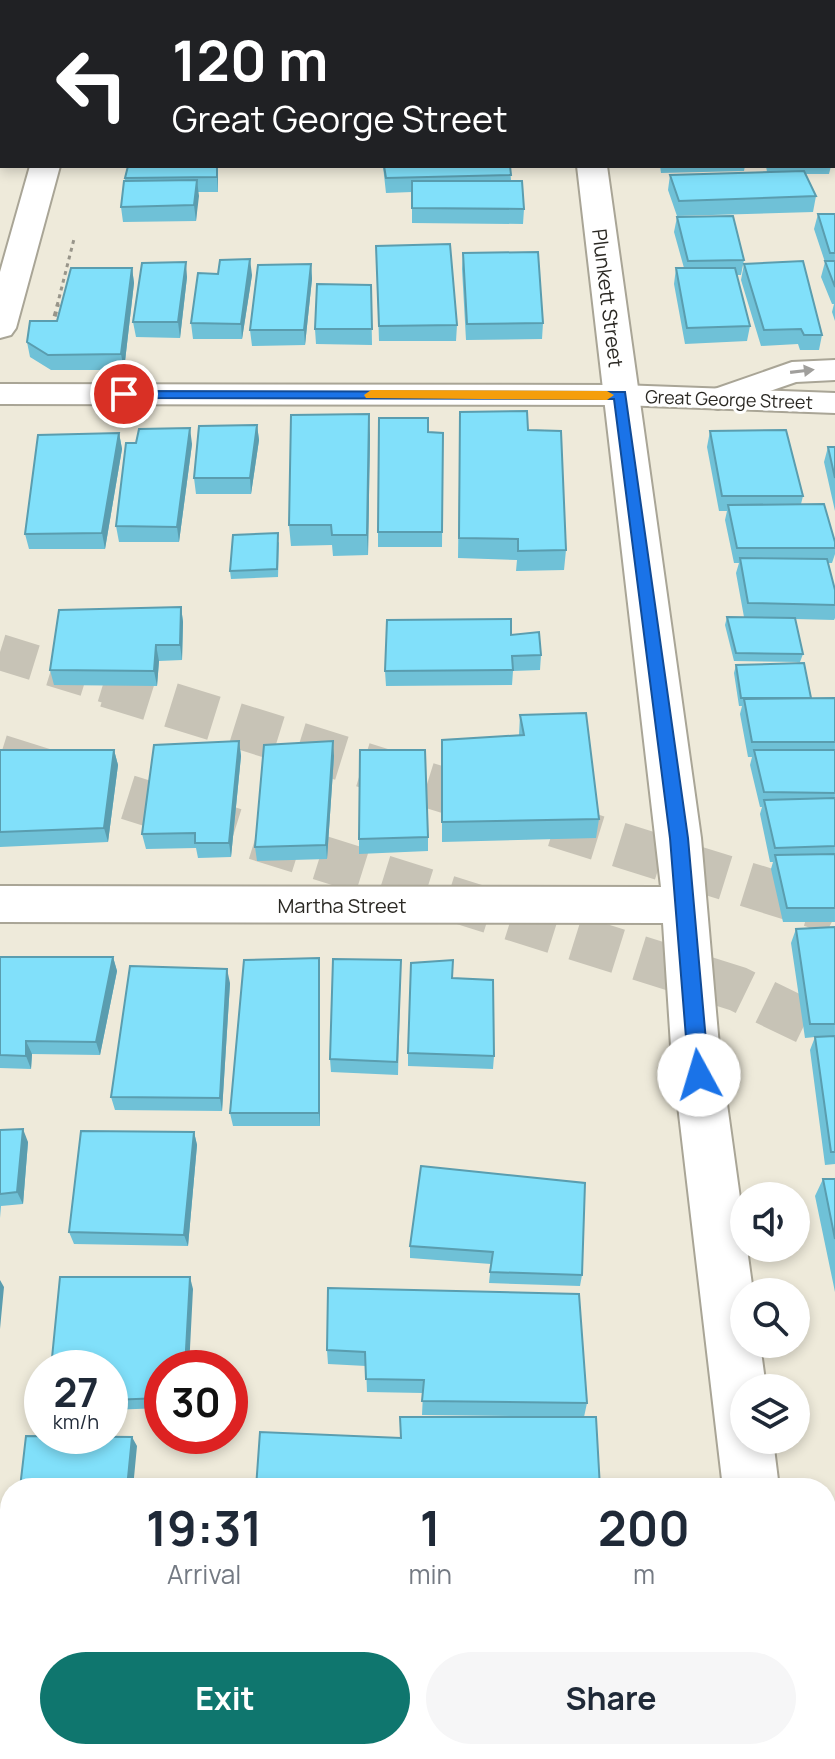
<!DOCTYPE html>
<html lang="en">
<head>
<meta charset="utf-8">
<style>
	:root { --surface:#fff; --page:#f6f6f7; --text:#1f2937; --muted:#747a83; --accent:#0f766e }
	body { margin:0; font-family:Manrope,sans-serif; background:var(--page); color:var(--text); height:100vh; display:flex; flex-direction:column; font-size:30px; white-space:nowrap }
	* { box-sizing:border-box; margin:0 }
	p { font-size:26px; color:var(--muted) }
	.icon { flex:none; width:44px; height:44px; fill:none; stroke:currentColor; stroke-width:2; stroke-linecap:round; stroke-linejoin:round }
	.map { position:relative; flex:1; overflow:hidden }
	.details { position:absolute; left:0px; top:1478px; width:836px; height:282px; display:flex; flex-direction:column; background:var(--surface); border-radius:32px 32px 0 0; box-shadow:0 4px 12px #0003 }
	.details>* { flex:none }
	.hud { position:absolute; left:0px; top:0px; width:836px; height:168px; box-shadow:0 4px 12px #0003; background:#202124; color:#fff; overflow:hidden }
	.controls { position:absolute; left:730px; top:1182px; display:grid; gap:16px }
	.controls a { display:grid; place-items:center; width:80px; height:80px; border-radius:50%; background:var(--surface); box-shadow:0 4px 12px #0003; font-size:40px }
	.speed { position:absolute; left:24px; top:1350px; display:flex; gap:16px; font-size:40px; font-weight:700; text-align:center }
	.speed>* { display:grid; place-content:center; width:104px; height:104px; border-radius:50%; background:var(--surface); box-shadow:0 4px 12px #0003; line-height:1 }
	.speed small { font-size:20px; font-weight:400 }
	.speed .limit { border:12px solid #d22; background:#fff; color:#111 }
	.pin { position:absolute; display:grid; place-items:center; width:68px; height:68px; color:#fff; margin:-34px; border:4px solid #fff; border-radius:50%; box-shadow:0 2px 8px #0007 }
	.me { position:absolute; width:88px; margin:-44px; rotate:354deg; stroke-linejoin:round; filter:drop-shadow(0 0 6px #0008) }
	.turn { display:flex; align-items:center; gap:28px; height:168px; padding:0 40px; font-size:36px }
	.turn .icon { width:104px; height:104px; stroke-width:2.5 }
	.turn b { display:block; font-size:56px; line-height:68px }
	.eta { display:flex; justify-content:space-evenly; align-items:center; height:136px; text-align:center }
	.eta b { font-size:48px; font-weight:700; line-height:56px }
	.action { display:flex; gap:16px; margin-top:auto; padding:16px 40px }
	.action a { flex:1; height:92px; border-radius:48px; background:var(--accent); color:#fff; font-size:32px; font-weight:700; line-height:92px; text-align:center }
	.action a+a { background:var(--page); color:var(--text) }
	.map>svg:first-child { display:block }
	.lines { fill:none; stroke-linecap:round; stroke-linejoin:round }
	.motorway-tunnel-far1 { stroke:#c7c3b6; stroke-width:36; stroke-dasharray:36 18; stroke-linecap:butt }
	.motorway-tunnel { stroke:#c7c3b6; stroke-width:45; stroke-dasharray:45 22; stroke-linecap:butt }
	.minor-casing { stroke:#a9a596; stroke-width:4 }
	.tertiary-casing { stroke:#a9a596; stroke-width:4 }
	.path-far1 { stroke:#98958a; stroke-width:3; stroke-dasharray:4 4; stroke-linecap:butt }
	.path { stroke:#98958a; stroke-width:4; stroke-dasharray:5 5; stroke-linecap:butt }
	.minor { fill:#fff; fill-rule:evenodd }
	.tertiary { fill:#fff; fill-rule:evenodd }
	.wall { fill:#6fc1d7 }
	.shaded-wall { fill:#5a9daf }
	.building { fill:#81e0fa; stroke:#5a9daf; stroke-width:2 }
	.oneway { fill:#a09f9c }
	.route { fill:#1a73e8; stroke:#114b97; stroke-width:2 }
	.slow { fill:#f59e0b }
	.labels { text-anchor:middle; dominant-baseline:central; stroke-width:6; stroke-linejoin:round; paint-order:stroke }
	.far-street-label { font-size:18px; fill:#2b2924; stroke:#fff }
	.street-label { font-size:20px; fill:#2b2924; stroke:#fff }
</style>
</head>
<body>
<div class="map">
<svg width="835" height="1759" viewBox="0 0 835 1759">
	<rect width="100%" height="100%" fill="#eeeada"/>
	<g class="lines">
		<path class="motorway-tunnel-far1" d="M0 652 113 687"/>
		<path class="motorway-tunnel" d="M107 685 816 906 835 916
			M0 757 738 989 835 1036"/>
		<defs>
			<path id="minor" d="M559 0H585V2H559Z
				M577 166H607L701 838 719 1046 753 1292H744V1344H760L766 1388H744V1440H773L779 1488H723L671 1046 663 923 0 922V886L661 887Z
				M835 360V380L796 382 718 409 706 406 701 399 706 392 792 362Z
				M754 1750H816L817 1759H755Z"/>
			<path id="tertiary" d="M77 0H103V2H77Z
				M30 166H60L16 328 11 335 0 338V272Z
				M0 384 620 385 835 393V413L620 405 0 404Z"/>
		</defs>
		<use href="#minor" class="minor-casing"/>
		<use href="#tertiary" class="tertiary-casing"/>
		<path class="path-far1" d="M57 306 74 239"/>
		<path class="path" d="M52 326 58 304"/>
		<use href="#minor" class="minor"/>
		<use href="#tertiary" class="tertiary"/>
	</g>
	<path class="wall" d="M0 8H2V96H0Z
		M218 166V192H198L196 221 123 222 121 207 125 178Z
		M383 166H510L511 181 524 209 523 224 412 223V192L386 193Z
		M660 166H745L744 171 661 173Z
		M766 166H831L829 174H805L816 196 813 212 677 216 668 190 670 175 767 172Z
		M818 214H835V321L832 312 834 304H832L821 277 825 262 814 229Z
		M677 217 744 260 741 275H737L750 326 747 341 685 344 674 284 676 268H684L674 232Z
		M376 246 457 325 456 341H379Z
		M463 253 543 323 542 339 466 340 462 269Z
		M311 264 312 279 305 345 252 346 250 330Z
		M744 264 822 335 819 350H800L798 344 761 346 741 280Z
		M132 268 134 283 124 370H51L30 357 27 342Z
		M218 274 252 275 242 339H193L191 323Z
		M187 277 180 338 136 337 133 322Z
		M371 285 372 345 316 344 315 329Z
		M460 412 528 430 566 550 564 570 516 571 517 560 458 558Z
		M257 425 259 440 251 494H196L194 478Z
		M710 431 803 496 801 504 835 542V554L832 563H828L835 590V618L834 620 795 619 803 654 800 662 734 661 725 625 727 617H744L736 573 739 563H734L725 520 727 511H719L707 447Z
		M119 433 122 449 105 549H29L25 534Z
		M443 433 442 547H378V532Z
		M370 435 368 555 333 556 332 545 291 546 289 525Z
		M192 444 179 542H119L116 526Z
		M828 447H835V511L824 462Z
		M279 542 278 577 231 579 230 571Z
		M181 607 183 622 182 660 159 661 157 686 54 685 50 670Z
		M511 635 541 655 540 670 513 671 512 685 386 686 385 671Z
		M736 665 811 698H835V922H783L771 869 773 862H770L760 814 762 807H760L750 765 752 757H748L740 714 742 706H739L734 673Z
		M520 715 599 819 596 838 442 842V740L519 735Z
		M239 741 241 756 231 857 198 858 196 848 146 849 142 834Z
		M0 750H114L118 765 108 842 0 847Z
		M334 756 327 859 257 861 255 847Z
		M428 837V851L359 854V839Z
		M835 927V1164L825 1165 810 1050 815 1037 805 1038 791 943 796 929Z
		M0 957H113L117 971 100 1055 32 1054 31 1069 0 1068Z
		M401 960 398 1075 331 1072 330 1059Z
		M320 972V1126H233L230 1113Z
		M230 983 222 1111 115 1110 111 1097Z
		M408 1053 494 1056 493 1069 408 1066Z
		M0 1130 28 1142 23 1204 1 1206 0 1218Z
		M194 1132 197 1145 188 1246 74 1244 69 1232Z
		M823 1179H835V1292L815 1196Z
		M585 1183 582 1275 580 1286 489 1283 491 1264 410 1258V1246Z
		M328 1288 587 1403 584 1417 401 1438 582 1417 422 1415 423 1393 367 1392 366 1366 328 1364 327 1350Z
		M193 1289 162 1368V1408L110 1410V1368Z
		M10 1621V1739H0V1622Z"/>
	<path class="shaded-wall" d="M217 166H218V192L217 177Z
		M197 180 199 196 196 221 194 205Z
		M250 259 252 275 242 339 241 324Z
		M186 262 187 277 180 338 178 322Z
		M311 264 312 279 305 345 304 330Z
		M132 268 134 283 124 370 121 354Z
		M369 414 370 435 368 555 367 535Z
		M257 425 259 440 251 494 250 478Z
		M190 428 192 444 179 542 177 527Z
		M119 433 122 449 105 549 102 533Z
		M181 607 183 622 182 660 180 645Z
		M156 645 159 661 157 686 154 671Z
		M239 741 241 756 231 857 229 843Z
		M333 741 334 756 327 859 326 845Z
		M114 750 118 765 108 842 104 828Z
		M113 957 117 971 100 1055 96 1042Z
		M319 958 320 972V1126L319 1113Z
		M227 969 230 983 222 1111 220 1098Z
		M26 1041 32 1054 31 1069 26 1056Z
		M23 1129 28 1142 23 1204 17 1192Z
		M194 1132 197 1145 188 1246 184 1235Z
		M190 1277 193 1289 189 1368H185Z
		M0 1280 4 1287 0 1329Z
		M132 1437 137 1446 133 1488H127Z"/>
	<path class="building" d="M0 8H2V81H0Z
		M128 166H217V177L125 178Z
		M384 166H510L511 175 386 178Z
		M804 171 816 196 679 201 670 175Z
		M197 180 194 205 121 207 124 181Z
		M412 181H522L524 209 412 208Z
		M818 214H835V253H830Z
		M733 216 744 260 688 261 677 217Z
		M450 244 457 325 379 326 376 246Z
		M538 252 543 323 467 324 463 253Z
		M250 259 241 324 191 323 198 273 218 274 220 260Z
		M803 261 822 335H804L801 329 764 330 744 264Z
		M825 261H835V287Z
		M186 262 178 322H133L142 263Z
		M311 264 304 330H250L258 265Z
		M71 268H132L121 354 48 355 27 342 30 321H57Z
		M676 268H735L750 326 687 328Z
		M317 284 371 285 372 329H315Z
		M527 411 528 430 561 431 566 550 518 551V539L459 538 460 412Z
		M369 414 367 535H332L331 525H289L291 415Z
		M379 418H428V432L443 433 442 532H378Z
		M257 425 250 478H194L199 426Z
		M190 428 177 527 116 526 126 443H136L139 429Z
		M786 430 803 496H722L710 431Z
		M119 433 102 533 25 534 38 435Z
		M828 447H835V478Z
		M824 504 835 542V548H737L728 505Z
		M278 533 277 569 230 571 233 535Z
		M740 558 827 559 835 590V605L748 603Z
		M181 607 180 645H156L154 671 50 670 59 610Z
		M727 617 795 618 803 654 736 653Z
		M511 619V635L539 632 541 655 512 656 513 670 385 671 387 620Z
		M804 663 811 698H741L736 665Z
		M835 698V742H752L744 699Z
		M586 713 599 819 442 822V740L524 735 520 715Z
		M239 741 229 843H195V833L142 834 154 745Z
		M333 741 326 845 255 847 264 745Z
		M0 750H114L104 828 0 832Z
		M360 750H425L428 837 359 839Z
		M754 750H835V793L764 792Z
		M835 798V846L775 848 764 800Z
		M835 854V908H787L775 855Z
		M835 927V1024H810L796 929Z
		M0 957H113L96 1042 26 1041V1056L0 1055Z
		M319 958V1113H230L244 960Z
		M333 959 401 960 397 1062 330 1059Z
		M453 960 452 978 493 980 494 1056 408 1053 411 963Z
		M130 966 227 969 220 1098 111 1097Z
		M835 1036V1152H831L815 1037Z
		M23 1129 17 1192 0 1194V1130Z
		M81 1131 194 1132 184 1235 69 1232Z
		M421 1166 585 1183 582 1275 490 1272 493 1252 410 1246Z
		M823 1179H835V1239Z
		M60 1277H190L185 1368H162V1398L110 1400V1368H51Z
		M328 1288 579 1294 587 1403 422 1401 424 1380 366 1379 365 1352 327 1350Z
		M400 1417H596L600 1488H256L260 1432 401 1438Z
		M26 1436 132 1437 127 1488H20Z
		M10 1571V1604H6Z
		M10 1621V1732H0V1622Z
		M634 1753V1759H451V1755Z"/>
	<defs><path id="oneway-solid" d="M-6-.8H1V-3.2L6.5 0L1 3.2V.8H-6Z" transform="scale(2)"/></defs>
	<use class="oneway" href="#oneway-solid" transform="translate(802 371) rotate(-7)"/>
	<path class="route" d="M119 391 625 392 688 838 709 1075 706 1082 699 1084 689 1075 670 838 614 399 124 398 119 397Z"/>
	<path class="slow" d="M371 390 607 391 614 395 607 400 366 398 364 395Z"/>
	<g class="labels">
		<g class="far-street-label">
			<text transform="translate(729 399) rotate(2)">Great George Street</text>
		</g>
		<g class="street-label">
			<text transform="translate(608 298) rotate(83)">Plunkett Street</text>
			<text x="342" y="905">Martha Street</text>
		</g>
	</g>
</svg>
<div class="controls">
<a><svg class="icon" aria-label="sound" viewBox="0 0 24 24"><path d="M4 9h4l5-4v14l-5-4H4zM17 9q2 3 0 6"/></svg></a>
<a><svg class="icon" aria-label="search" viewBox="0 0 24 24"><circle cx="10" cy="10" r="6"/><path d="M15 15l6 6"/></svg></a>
<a><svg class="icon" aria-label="layers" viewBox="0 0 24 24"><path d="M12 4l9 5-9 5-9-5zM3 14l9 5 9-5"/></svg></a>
</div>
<div class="speed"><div>27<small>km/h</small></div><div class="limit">30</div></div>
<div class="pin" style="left:124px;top:394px;background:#d93025"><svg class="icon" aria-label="arrive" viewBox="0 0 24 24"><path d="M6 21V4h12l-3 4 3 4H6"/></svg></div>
<svg class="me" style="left:699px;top:1075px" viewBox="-20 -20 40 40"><circle r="19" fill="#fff"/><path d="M0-13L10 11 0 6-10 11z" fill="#1a73e8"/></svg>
<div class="hud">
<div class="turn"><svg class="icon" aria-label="left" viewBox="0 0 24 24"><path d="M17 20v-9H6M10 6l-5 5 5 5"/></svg><div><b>120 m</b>Great George Street</div></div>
</div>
<section class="details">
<div class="eta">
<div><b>19:31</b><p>Arrival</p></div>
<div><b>1</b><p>min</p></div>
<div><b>200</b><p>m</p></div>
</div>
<div class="action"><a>Exit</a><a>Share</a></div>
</section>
</div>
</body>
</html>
